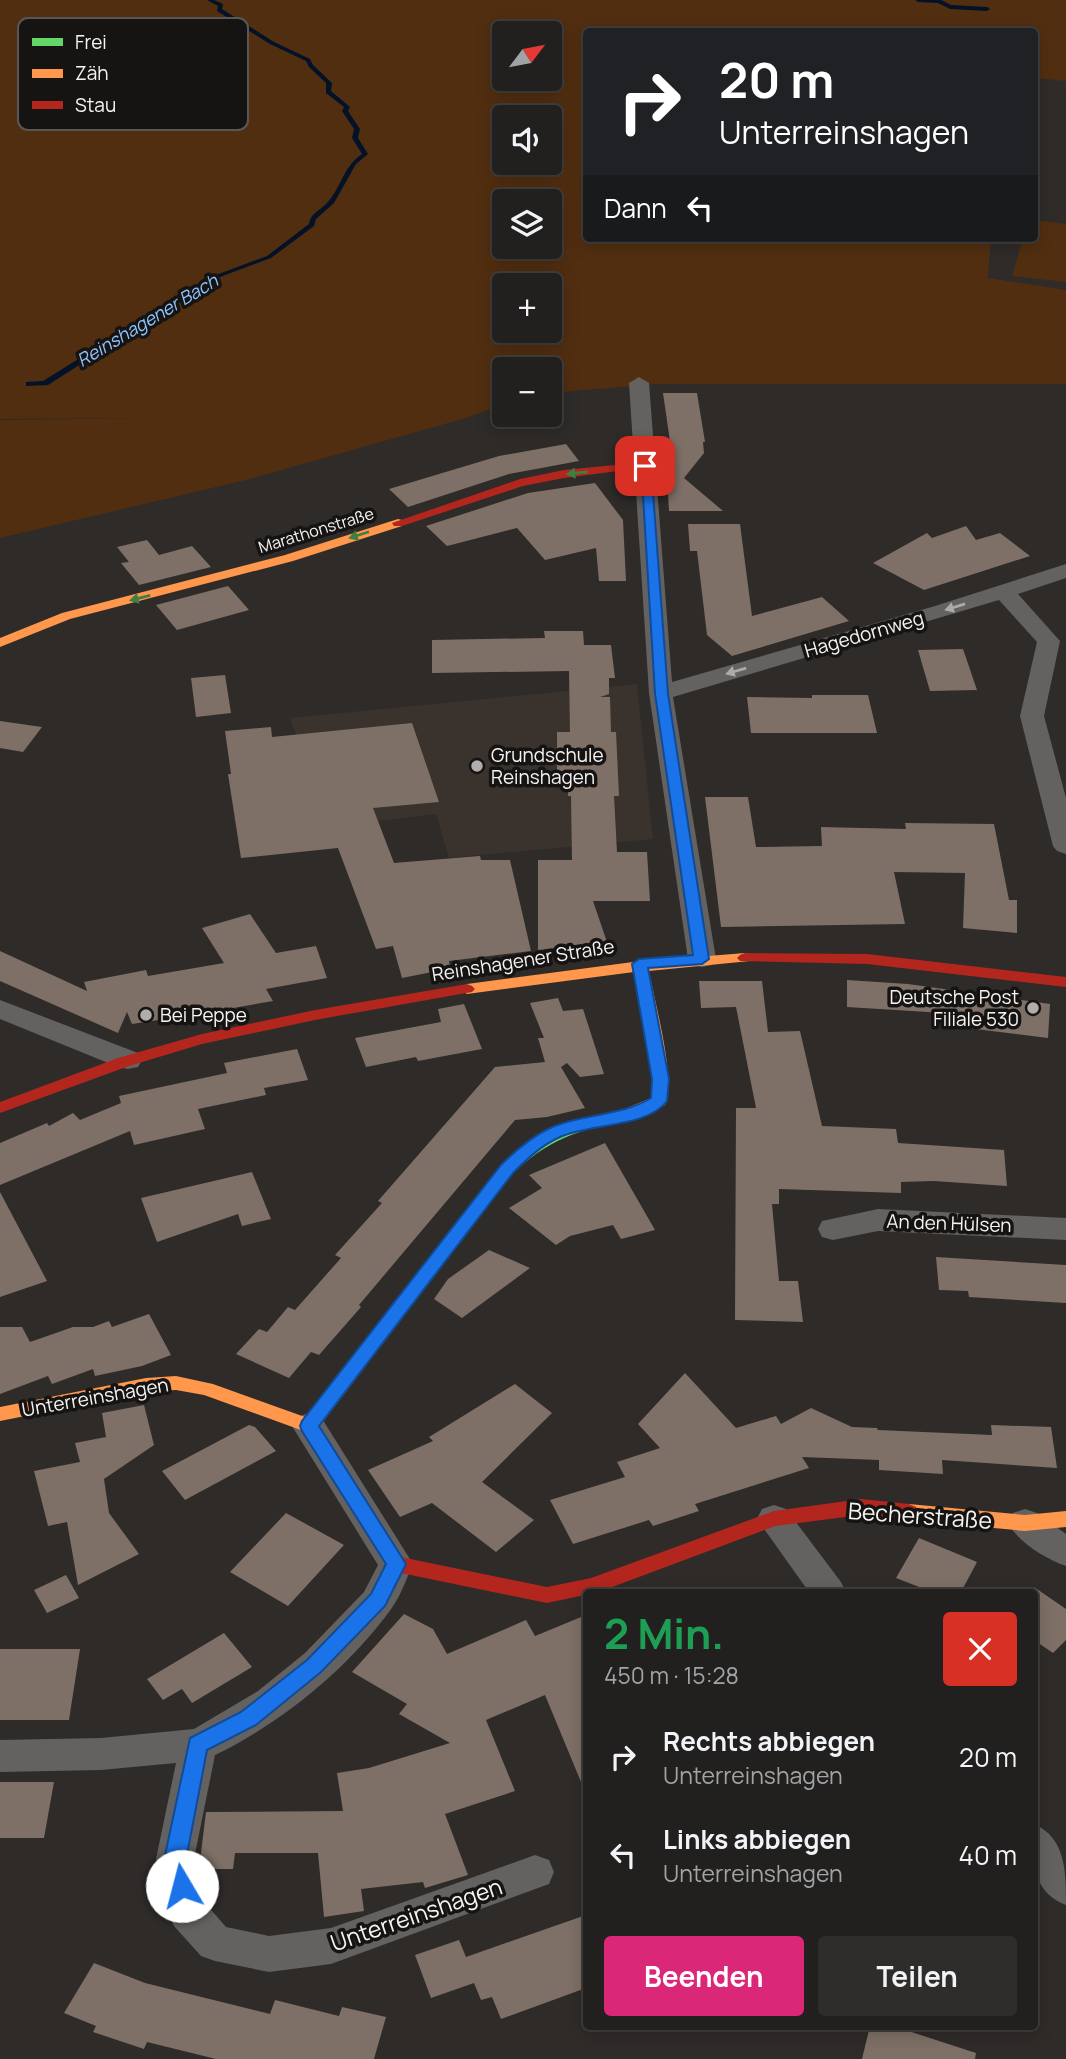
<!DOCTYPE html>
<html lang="de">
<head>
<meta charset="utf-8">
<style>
	:root { --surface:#22201f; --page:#2e2d2c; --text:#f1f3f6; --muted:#a2a3a4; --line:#3f3e3d; --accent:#db2777 }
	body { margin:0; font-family:Manrope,sans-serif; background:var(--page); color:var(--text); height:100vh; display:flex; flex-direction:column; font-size:26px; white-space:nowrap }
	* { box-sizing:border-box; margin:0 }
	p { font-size:23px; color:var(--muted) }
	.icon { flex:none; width:38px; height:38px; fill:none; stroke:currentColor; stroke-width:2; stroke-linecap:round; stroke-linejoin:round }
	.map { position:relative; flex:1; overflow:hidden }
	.sheet { position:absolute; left:583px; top:1589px; width:455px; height:441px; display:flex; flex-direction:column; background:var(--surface); border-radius:7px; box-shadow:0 4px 18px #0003,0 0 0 2px var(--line) }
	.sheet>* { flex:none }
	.hud { position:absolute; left:583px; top:28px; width:455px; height:214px; border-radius:7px; box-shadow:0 4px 18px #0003,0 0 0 2px var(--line); background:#202124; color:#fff; overflow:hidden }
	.needle { width:46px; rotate:58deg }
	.tools { position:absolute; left:492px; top:21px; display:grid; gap:14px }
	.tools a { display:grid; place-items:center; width:70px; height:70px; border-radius:7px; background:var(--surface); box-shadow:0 4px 18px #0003,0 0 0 2px var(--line); font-size:35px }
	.pin { position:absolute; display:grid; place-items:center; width:60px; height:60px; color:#fff; margin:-30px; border-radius:14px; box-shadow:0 4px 10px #0006 }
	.me { position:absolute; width:77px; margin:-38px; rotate:352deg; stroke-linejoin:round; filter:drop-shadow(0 0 5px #0008) }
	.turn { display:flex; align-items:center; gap:24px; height:147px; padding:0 21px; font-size:32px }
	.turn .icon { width:91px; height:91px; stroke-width:2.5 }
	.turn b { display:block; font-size:49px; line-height:60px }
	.then { display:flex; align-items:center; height:66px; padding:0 21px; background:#0003; gap:14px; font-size:26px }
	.round { display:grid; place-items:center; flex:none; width:74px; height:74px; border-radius:7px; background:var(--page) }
	.head { display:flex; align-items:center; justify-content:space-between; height:119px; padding:0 21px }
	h1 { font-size:42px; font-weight:700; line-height:52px; color:#1e9e55 }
	.action { display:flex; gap:14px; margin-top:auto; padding:14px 21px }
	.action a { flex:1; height:80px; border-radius:7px; background:var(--accent); color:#fff; font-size:28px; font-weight:700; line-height:80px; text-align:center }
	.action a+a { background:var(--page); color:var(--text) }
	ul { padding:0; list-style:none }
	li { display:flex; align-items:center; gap:21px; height:98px; padding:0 21px }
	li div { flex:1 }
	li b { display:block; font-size:26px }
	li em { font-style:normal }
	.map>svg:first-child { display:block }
	.built { fill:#3a322c }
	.green { fill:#512e10; fill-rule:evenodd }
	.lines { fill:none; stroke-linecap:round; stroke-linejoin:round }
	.stream { fill:#041228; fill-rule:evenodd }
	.building { fill:#7e7066 }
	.street { fill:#646261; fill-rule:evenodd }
	.fast { fill:#63d668; fill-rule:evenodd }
	.slow { fill:#ff974d; fill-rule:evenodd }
	.jam { fill:#b3261e; fill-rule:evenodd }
	.oneway { fill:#407f42 }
	.oneway2 { fill:#adaaaa }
	.route { fill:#1a73e8; stroke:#114b97; stroke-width:2 }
	.poi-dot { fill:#b0adac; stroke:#161413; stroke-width:2.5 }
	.labels { text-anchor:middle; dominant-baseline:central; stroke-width:7; stroke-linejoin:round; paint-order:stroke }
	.far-street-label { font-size:16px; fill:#f6f3f2; stroke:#161413 }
	.far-water-label { font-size:18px; font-style:italic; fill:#8dc5ff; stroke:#161413 }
	.street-label { font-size:19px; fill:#f6f3f2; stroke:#161413 }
	.poi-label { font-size:19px; fill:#f6f3f2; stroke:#161413; text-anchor:start }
	.near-street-label { font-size:23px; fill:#f6f3f2; stroke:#161413 }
	.key { fill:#161413; stroke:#595756; stroke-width:2 }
	.key-label { font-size:19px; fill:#f6f3f2 }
</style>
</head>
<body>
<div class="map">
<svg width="1066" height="2059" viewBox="0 0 1066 2059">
	<rect width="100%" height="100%" fill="#2e2b29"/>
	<path class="built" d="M637 684 653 839 449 858 436 814 329 827 290 718Z"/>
	<path class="green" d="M0 0H1066V81L1034 78V32H586V238H991L988 278 1066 290V384H657L550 393V369H504V404L466 418 246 480 0 538V420L142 418 0 419ZM504 33H550V79H504ZM504 117H550V163H504ZM504 201H550V247H504ZM504 285H550V331H504Z
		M1034 220 1066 224V282L1012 276 1023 238H1034Z"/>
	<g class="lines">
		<path class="stream" d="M207 0H214L223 4 222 9 274 42 310 59 313 65 332 83 331 91 350 107 348 111 360 129 358 138 368 154 356 164 334 203 316 219 314 226 271 258 212 280 48 385 26 386V382L43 381 208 278 267 256 309 224C310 214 319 211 326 204 342 188 341 169 362 154L352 138 354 129 342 111 344 107 326 93V83L309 67 306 61 270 44 217 11 218 6Z
			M915 0H941L951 5 987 7 990 9 987 11 950 9 938 3 918 2Z"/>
	</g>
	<path class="building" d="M663 393H697L705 442H703L704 453 684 478 723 511H669L666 462 674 469Z
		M566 444 579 461 509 474 408 507 389 489 499 456Z
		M595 483 623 520 626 581H599L596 548 545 560 517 528 447 546 426 526 528 493Z
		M688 524H740L752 616 822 597 849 621 732 656 707 635 697 551H690Z
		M966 526 976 540 1000 533 1030 556 924 590 873 563 927 533 932 538Z
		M147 540 159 555 192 546 211 567 139 585 121 563 129 562 117 547Z
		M228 586 249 610 177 630 156 605Z
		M544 631H583L584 645H611L615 678H609V694L600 697H610L611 732H616L619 796H614L617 852H647L650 901H593L607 942 538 950V860H572L571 796H568L567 771H557V732H570L569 671 432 673V640L545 638Z
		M963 649 977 690 930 691 918 650Z
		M225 675 231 713 196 717 191 678Z
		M812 695H868L877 733H751L747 697 812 698Z
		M0 721 42 727 23 752 0 748Z
		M412 723 439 802 373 808 394 863 480 856 481 860H510L531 951 449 961 452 977 433 980 432 972 402 978 393 946 376 949 338 848 241 858 228 774H231L225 731 271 727 272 737Z
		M705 797H748L756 847 822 846 821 827 906 829 905 823 994 824 1009 900H1017V933L963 928 965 873 894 872 905 924 721 927Z
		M250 914 276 953 316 946 327 978 266 989 273 1001 211 1012 132 1024 127 1012 118 1033 0 981V951L87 991 84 982 146 970 148 976 224 963 202 928Z
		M847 980 908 984 1050 1004 1048 1038 959 1027 960 1014 847 1007Z
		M699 981H762L768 1032 800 1031 822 1126 896 1129 898 1143 1004 1150 1007 1186 934 1181 901 1182V1193L779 1189V1204H772L779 1281H798L803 1322 735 1320 736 1108H756L736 1007 701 1008Z
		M558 998 563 1011 583 1009 604 1074 580 1077 567 1063 561 1067 585 1108 547 1117 515 1120 359 1305 361 1307 319 1355 311 1352 289 1378 236 1354 259 1329 267 1332 288 1307 295 1310 341 1258 335 1255 382 1203 378 1201 495 1067 545 1062 538 1038H544L530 1003Z
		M464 1004 482 1049 418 1061 416 1057 366 1067 355 1038 441 1022 438 1009Z
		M297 1049 308 1080 264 1088 266 1095 198 1109 205 1129 134 1145 130 1131 0 1185V1143L47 1123 49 1126 73 1113 80 1120 121 1103 119 1096 227 1073 224 1063Z
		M605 1143 655 1230 621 1239 613 1225 570 1236 556 1245 509 1208 542 1188 529 1175Z
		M252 1172 271 1219 242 1226 238 1214 157 1242 141 1198Z
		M0 1192 47 1281 0 1297Z
		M489 1250 530 1268 462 1318 434 1299 448 1279Z
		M936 1257 1066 1265V1303L969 1297 968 1291 939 1290Z
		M149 1314 171 1355 142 1366 95 1376 93 1369 52 1384 48 1376 0 1394V1327H22L30 1342 73 1327H93L109 1321 112 1327Z
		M685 1373 736 1428 776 1416 781 1424 811 1408 852 1427 877 1428 878 1430 992 1435 991 1425 1051 1427 1057 1468 942 1460 943 1474 879 1470V1460L802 1457 809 1468 695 1504 699 1511 653 1526 649 1520 573 1544 550 1500 625 1477 617 1462 660 1448 638 1424Z
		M515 1384 552 1413 482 1482 534 1520 496 1552 432 1503 400 1517 368 1470 433 1441 429 1437Z
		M144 1405 154 1445 104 1479 109 1513 139 1554 78 1585 67 1522 48 1526 34 1471 80 1462 75 1443 106 1437 102 1413Z
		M249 1425 255 1427 276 1451 185 1500 162 1471Z
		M286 1513 344 1545 288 1606 230 1572Z
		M919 1538 977 1562 961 1592H932L896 1578Z
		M66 1575 79 1598 47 1613 34 1590Z
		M1034 1587 1066 1609V1640L1053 1653 1034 1640Z
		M404 1614 433 1629 447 1654 526 1620 535 1636 586 1615V1794L545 1695 486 1720 515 1791 445 1814 468 1875 425 1888 423 1882 361 1889 364 1911 324 1917 318 1853H235L233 1869H199L206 1812 343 1811 337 1773 369 1768 450 1743 399 1714 407 1704 352 1672Z
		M224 1633 252 1667 192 1703 182 1689 163 1700 147 1679Z
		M0 1649H80L69 1720H0Z
		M0 1782H54L44 1838H0Z
		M586 1915V1988L501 2019 492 1997 481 2000 474 1983 431 1998 415 1955 459 1940 466 1957Z
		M94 1963 145 1983 270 2014 275 2000 339 2016 342 2007 386 2017 374 2059H216L147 2042 144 2049 93 2032 96 2026 64 2013Z
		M870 2026H893L976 2053 975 2059H862Z"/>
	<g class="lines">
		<path class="street" d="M639 377 649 383 672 682 935 606 1066 564V578L1018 594 1060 641 1044 716 1066 798V854L1057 851 1053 846 1020 716 1037 642 999 600 673 697 716 959 712 965 702 967 692 965 688 959 649 693 629 383Z
			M0 1000 138 1053 142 1060 138 1067 128 1069 118 1067 0 1019Z
			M878 1209 1066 1218V1240L878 1231 833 1240 822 1237 818 1229 822 1221Z
			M309 1413 321 1417 413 1564C406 1580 400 1598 389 1612 345 1671 281 1723 215 1755L194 1859 206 1904 226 1927 269 1936 331 1928 535 1855 549 1860 554 1872 549 1884 331 1964 269 1972 215 1961 201 1956 174 1926 168 1913 156 1859 176 1763 101 1770 0 1772V1740L101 1738 194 1729 258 1691 305 1653 364 1592 378 1565 292 1426 297 1417Z
			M774 1505 786 1509 841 1582 846 1592H809L757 1519 762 1509Z
			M1025 1509 1037 1513 1066 1534V1566C1046 1559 1018 1542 1008 1523L1013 1513Z
			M1034 1824C1066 1838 1066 1872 1066 1905 1029 1891 1034 1857 1034 1824Z"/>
		<path class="fast" d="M633 1107 639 1108 641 1112 639 1116C584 1131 557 1132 513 1173L391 1333H379L376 1328 379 1323 501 1165C547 1123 576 1122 633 1107Z"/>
		<path class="slow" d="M398 519 402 520V526L293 561 70 619 0 647V638L62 613 285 555Z
			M745 953 750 955 753 958 750 961 649 971C654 999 677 1082 665 1105L633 1117 625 1112 627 1108 651 1098 653 1079 634 972 467 994 459 989 467 984 633 962 640 959 646 961Z
			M385 1321 391 1323 394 1328 391 1333 316 1431 309 1433 204 1395 176 1390 146 1392 0 1421V1407L146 1378 176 1376 213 1384 305 1417 379 1323Z
			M909 1504 1025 1515 1066 1511V1527L1025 1531 909 1520 902 1517 899 1512 902 1507Z"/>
		<path class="jam" d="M645 462 649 463V467L564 478 523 486 402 526H394L392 523 520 479 564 470Z
			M745 953 867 954 1066 977V987L867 964 740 961 737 958 740 955Z
			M467 984 472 986 475 989 472 992 315 1020 202 1044 129 1066 0 1113V1102L118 1058 202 1034 315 1010Z
			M861 1499 909 1504 916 1507 919 1512 916 1517 909 1520 861 1515 775 1526 599 1592 547 1603 396 1572 389 1570 386 1564 389 1558 396 1556 547 1587 591 1578 774 1511Z"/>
	</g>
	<defs><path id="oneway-solid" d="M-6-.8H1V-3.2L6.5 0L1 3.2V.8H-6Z" transform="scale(1.75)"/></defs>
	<g class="oneway">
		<use href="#oneway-solid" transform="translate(577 473) rotate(174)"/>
		<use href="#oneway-solid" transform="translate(359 535) rotate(162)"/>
		<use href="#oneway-solid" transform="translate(140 598) rotate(166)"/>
	</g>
	<g class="oneway2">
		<use href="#oneway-solid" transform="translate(955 607) rotate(163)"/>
		<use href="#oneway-solid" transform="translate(736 671) rotate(164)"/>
	</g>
	<path class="route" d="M641 463 651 466 668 694 709 959 702 964 648 968 669 1079 667 1101C647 1128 590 1123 560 1137 542 1145 528 1158 513 1173L319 1426 406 1564 385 1606 321 1672 256 1725 207 1750 186 1860 193 1886 190 1893 182 1896 174 1893 164 1860 190 1738 241 1712 307 1660 371 1594 386 1564 302 1431 300 1426 302 1421 501 1165C516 1150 531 1137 550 1128 582 1113 620 1117 651 1098L652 1079 632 964 639 959 693 955 655 694Z"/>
	<g class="poi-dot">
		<circle cx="477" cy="766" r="7"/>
		<circle cx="1033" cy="1008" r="7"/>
		<circle cx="146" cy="1015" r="7"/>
	</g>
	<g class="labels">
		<g class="far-street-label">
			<text transform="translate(316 530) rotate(-17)">Marathonstraße</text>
		</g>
		<g class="far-water-label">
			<text transform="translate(147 320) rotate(-31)">Reinshagener Bach</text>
		</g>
		<g class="street-label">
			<text transform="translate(864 634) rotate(-16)">Hagedornweg</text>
			<text transform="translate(523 960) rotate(-9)">Reinshagener Straße</text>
			<text transform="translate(949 1223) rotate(2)">An den Hülsen</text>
			<text transform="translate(95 1397) rotate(-10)">Unterreinshagen</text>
		</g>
		<g class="poi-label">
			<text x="491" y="755">Grundschule<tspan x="491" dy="22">Reinshagen</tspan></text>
			<text x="1019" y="997" text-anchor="end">Deutsche Post<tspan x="1019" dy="22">Filiale 530</tspan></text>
			<text x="160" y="1015">Bei Peppe</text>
		</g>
		<g class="near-street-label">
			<text transform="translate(920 1515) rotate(4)">Becherstraße</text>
			<text transform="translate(416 1914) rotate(-19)">Unterreinshagen</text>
		</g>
	</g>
	<rect x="18" y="18" width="230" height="112" rx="10" class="key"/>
	<rect x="32" y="38" width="31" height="8" fill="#63d668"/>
	<rect x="32" y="69" width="31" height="9" fill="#ff974d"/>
	<rect x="32" y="101" width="31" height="8" fill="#b3261e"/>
	<g class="key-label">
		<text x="75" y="49">Frei</text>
		<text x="75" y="80">Zäh</text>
		<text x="75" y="112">Stau</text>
	</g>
</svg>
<div class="tools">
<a><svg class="needle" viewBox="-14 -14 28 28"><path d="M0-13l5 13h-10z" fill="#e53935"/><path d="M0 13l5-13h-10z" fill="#a2a3a4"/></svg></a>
<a><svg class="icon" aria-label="sound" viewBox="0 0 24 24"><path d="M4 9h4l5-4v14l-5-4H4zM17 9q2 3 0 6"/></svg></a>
<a><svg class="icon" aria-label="layers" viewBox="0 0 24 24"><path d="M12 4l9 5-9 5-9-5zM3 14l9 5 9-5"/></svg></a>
<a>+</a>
<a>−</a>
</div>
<div class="pin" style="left:645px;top:466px;background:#d93025"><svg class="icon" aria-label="arrive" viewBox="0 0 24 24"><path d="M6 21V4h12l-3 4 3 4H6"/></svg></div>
<svg class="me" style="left:182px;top:1886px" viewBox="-20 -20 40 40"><circle r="19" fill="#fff"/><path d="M0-13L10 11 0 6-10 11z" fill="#1a73e8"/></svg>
<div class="hud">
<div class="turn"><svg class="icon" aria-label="right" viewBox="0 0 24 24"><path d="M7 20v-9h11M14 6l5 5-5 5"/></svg><div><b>20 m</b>Unterreinshagen</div></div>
<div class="then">Dann<svg class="icon" aria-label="left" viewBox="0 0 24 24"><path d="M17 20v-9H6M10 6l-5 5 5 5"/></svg></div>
</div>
<section class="sheet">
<div class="head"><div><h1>2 Min.</h1><p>450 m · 15:28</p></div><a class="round" style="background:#d93025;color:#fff"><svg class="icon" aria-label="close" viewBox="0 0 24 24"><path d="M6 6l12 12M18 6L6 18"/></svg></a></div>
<ul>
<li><svg class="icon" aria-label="right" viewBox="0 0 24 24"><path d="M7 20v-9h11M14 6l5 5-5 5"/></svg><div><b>Rechts abbiegen</b><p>Unterreinshagen</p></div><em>20 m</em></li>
<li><svg class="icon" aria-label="left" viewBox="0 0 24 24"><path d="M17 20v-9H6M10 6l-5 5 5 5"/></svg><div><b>Links abbiegen</b><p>Unterreinshagen</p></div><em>40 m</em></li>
</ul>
<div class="action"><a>Beenden</a><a>Teilen</a></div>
</section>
</div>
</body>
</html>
